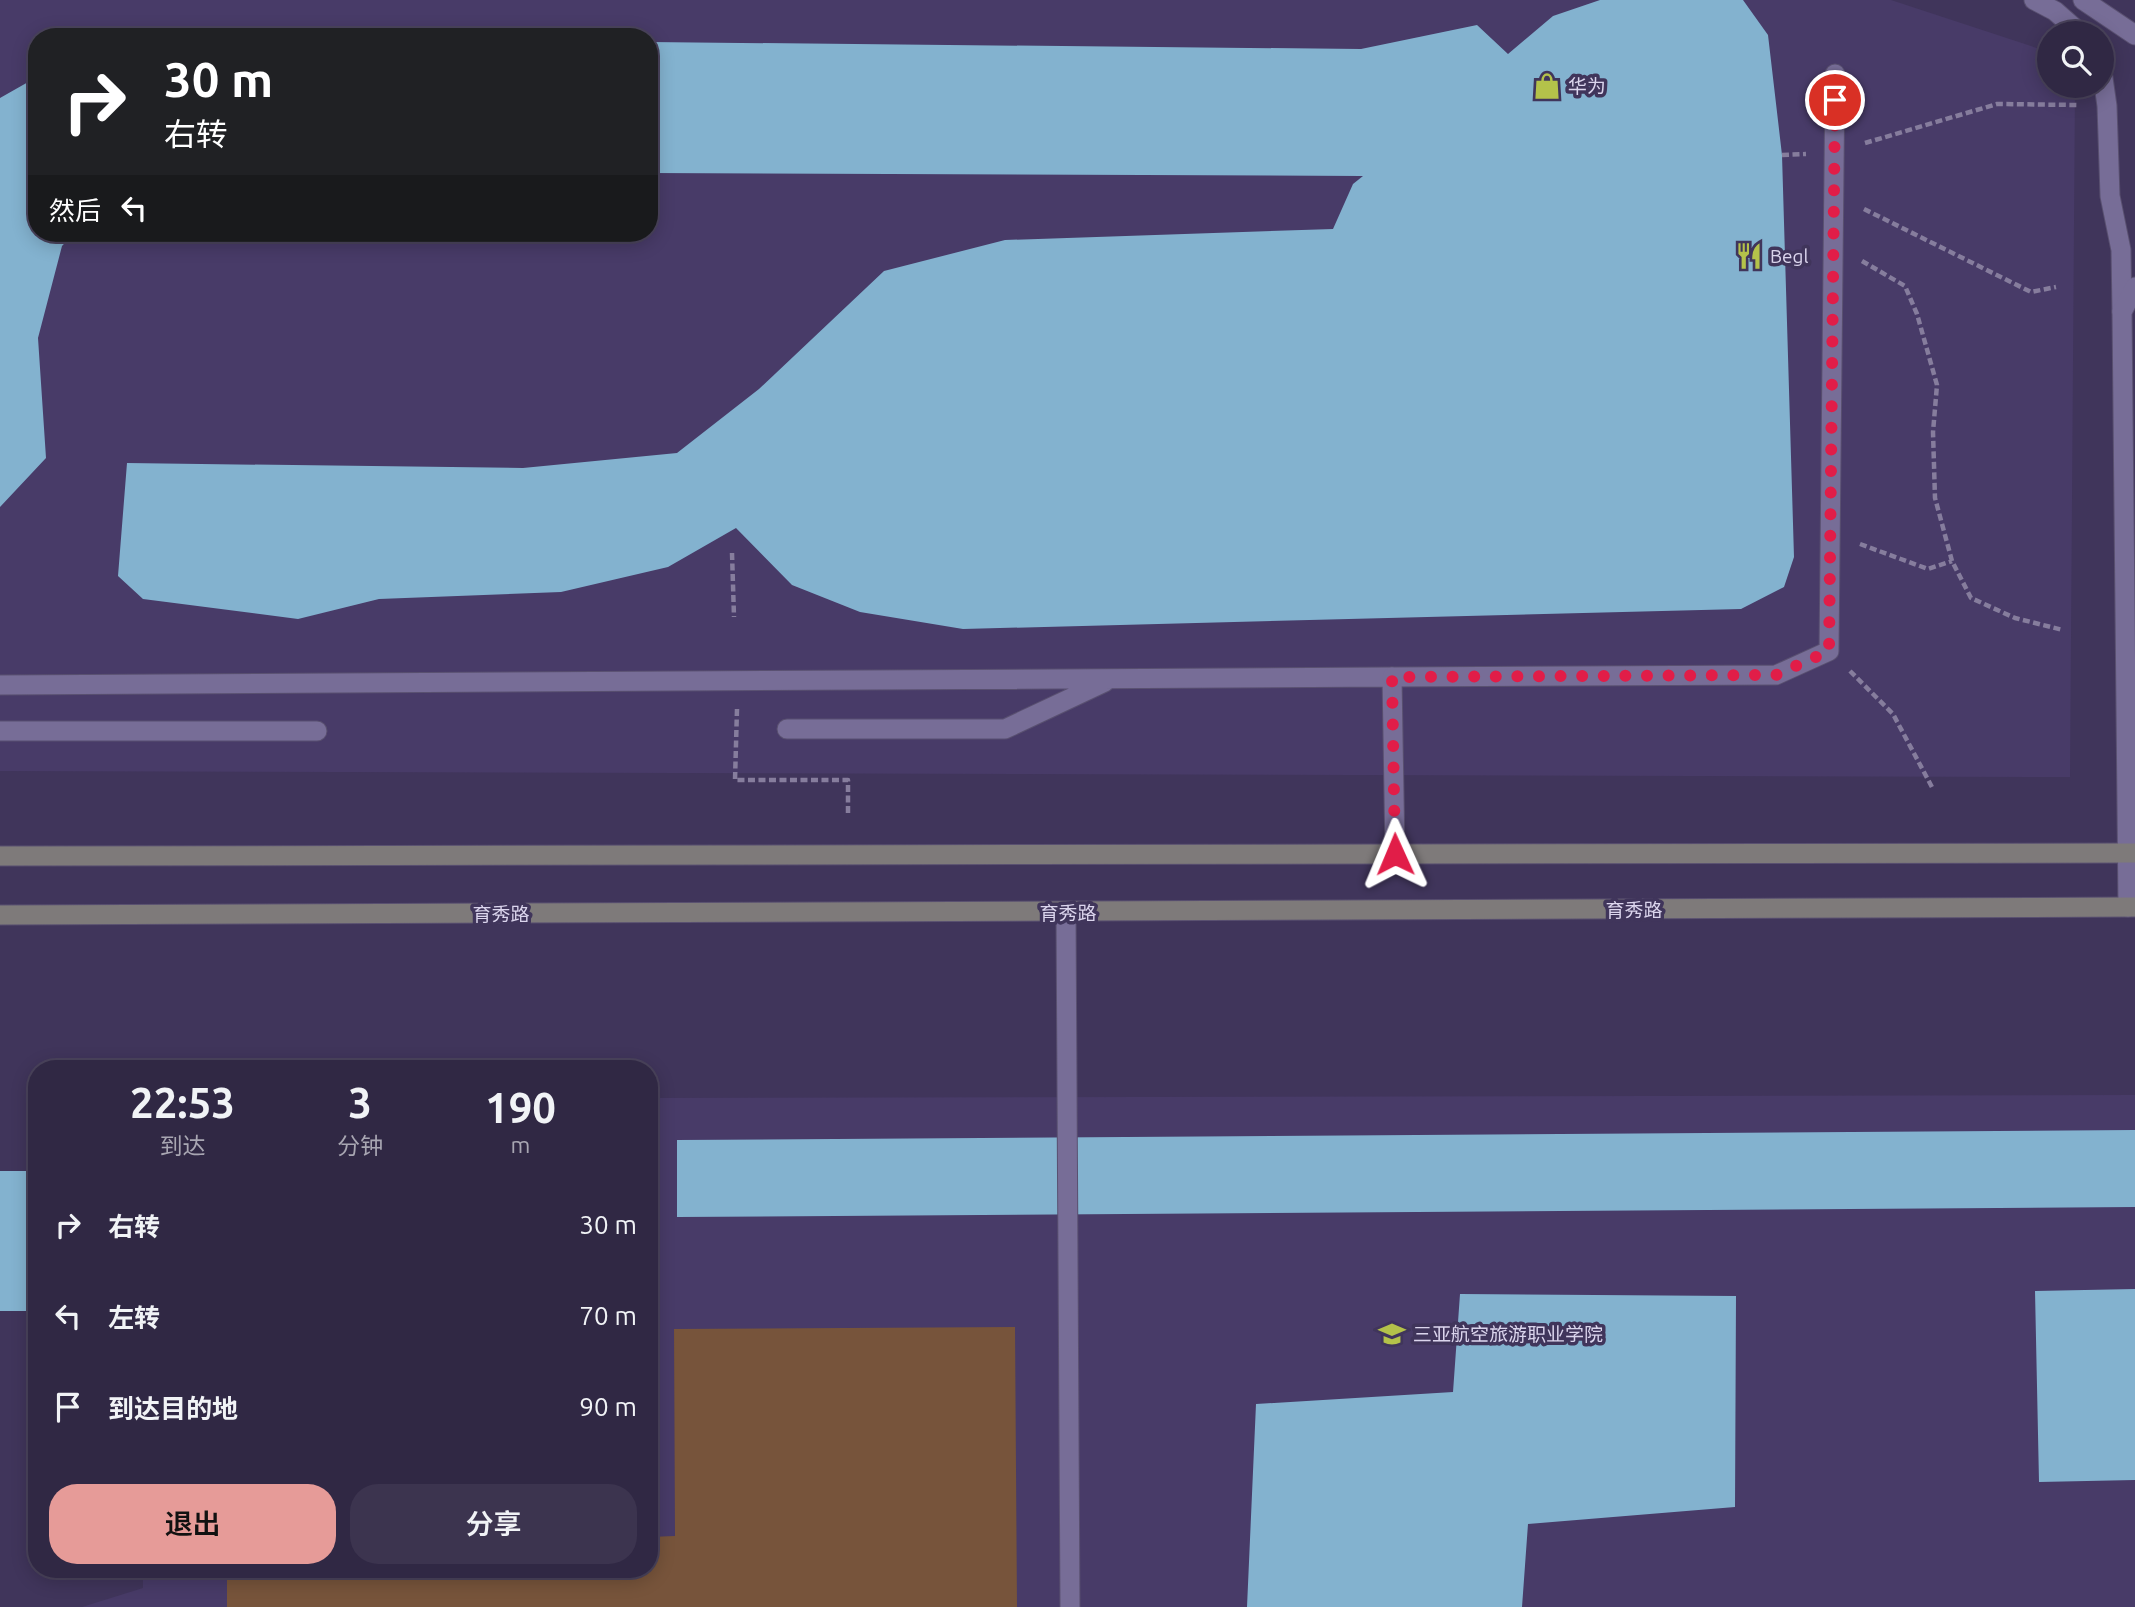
<!DOCTYPE html>
<html lang="zh">
<head>
<meta charset="utf-8">
<style>
	:root { --surface:#302844; --page:#3c344f; --text:#f1f3f6; --muted:#a8a6b2; --line:#4b445d; --accent:#e69b98 }
	body { margin:0; font-family:Ubuntu,"Noto Sans SC",sans-serif; background:var(--page); color:var(--text); height:100vh; display:flex; flex-direction:column; font-size:26px; white-space:nowrap }
	* { box-sizing:border-box; margin:0 }
	p { font-size:23px; color:var(--muted) }
	.icon { flex:none; width:38px; height:38px; fill:none; stroke:currentColor; stroke-width:2; stroke-linecap:round; stroke-linejoin:round }
	.map { position:relative; flex:1; overflow:hidden }
	.side { position:absolute; left:28px; top:1060px; width:630px; height:518px; display:flex; flex-direction:column; background:var(--surface); border-radius:28px; box-shadow:0 4px 18px #0003,0 0 0 2px var(--line) }
	.side>* { flex:none }
	.hud { position:absolute; left:28px; top:28px; width:630px; height:214px; border-radius:28px; box-shadow:0 4px 18px #0003,0 0 0 2px var(--line); background:#202124; color:#fff; overflow:hidden }
	.controls { position:absolute; left:2037px; top:21px; display:grid; gap:14px }
	.controls a { display:grid; place-items:center; width:77px; height:77px; border-radius:50%; background:var(--surface); box-shadow:0 4px 18px #0003,0 0 0 2px var(--line); font-size:35px }
	.pin { position:absolute; display:grid; place-items:center; width:60px; height:60px; color:#fff; margin:-30px; border:4px solid #fff; border-radius:50%; box-shadow:0 2px 7px #0007 }
	.me { position:absolute; width:77px; margin:-38px; rotate:359deg; stroke-linejoin:round; filter:drop-shadow(0 0 5px #0008) }
	.turn { display:flex; align-items:center; gap:24px; height:147px; padding:0 21px; font-size:32px }
	.turn .icon { width:91px; height:91px; stroke-width:2.5 }
	.turn b { display:block; font-size:49px; line-height:60px }
	.then { display:flex; align-items:center; height:66px; padding:0 21px; background:#0003; gap:14px; font-size:26px }
	.eta { display:flex; justify-content:space-evenly; align-items:center; height:119px; text-align:center }
	.eta b { font-size:42px; font-weight:600; line-height:49px }
	.action { display:flex; gap:14px; margin-top:auto; padding:14px 21px }
	.action a { flex:1; height:80px; border-radius:28px; background:var(--accent); color:#111; font-size:28px; font-weight:600; line-height:80px; text-align:center }
	.action a+a { background:var(--page); color:var(--text) }
	ul { padding:0; list-style:none }
	li { display:flex; align-items:center; gap:21px; height:91px; padding:0 21px }
	li div { flex:1 }
	li b { display:block; font-size:26px }
	li em { font-style:normal }
	.map>svg:first-child { display:block }
	.built { fill:#483b68; fill-rule:evenodd }
	.green { fill:#77543b }
	.building { fill:#83b2cf }
	.lines { fill:none; stroke-linecap:round; stroke-linejoin:round }
	.service-casing { stroke:#595070; stroke-width:21 }
	.pedestrian-casing { stroke:#595070; stroke-width:21 }
	.minor-casing { stroke:#595070; stroke-width:21 }
	.tertiary-casing { stroke:#595070; stroke-width:21 }
	.secondary-casing { stroke:#595070; stroke-width:21 }
	.path { stroke:#867d9d; stroke-width:4.5; stroke-dasharray:7 3.5; stroke-linecap:butt }
	.service { stroke:#776d97; stroke-width:19 }
	.pedestrian { stroke:#776d97; stroke-width:19 }
	.minor { stroke:#776d97; stroke-width:19 }
	.tertiary { stroke:#776d97; stroke-width:19 }
	.secondary { stroke:#7e7a7a; stroke-width:19 }
	.route { stroke:#e11d48; stroke-width:12; stroke-dasharray:0 21.6 }
	.labels { text-anchor:middle; dominant-baseline:central; stroke-width:7; stroke-linejoin:round; paint-order:stroke }
	.poi-label { font-size:19px; fill:#dbd5ed; stroke:#40355b; text-anchor:start }
	.street-label { font-size:19px; fill:#dbd5ed; stroke:#40355b }
</style>
</head>
<body>
<div class="map">
<svg width="2135" height="1607" viewBox="0 0 2135 1607">
	<rect width="100%" height="100%" fill="#40355b"/>
	<path class="built" d="M0 0H1891L2049 52V86H2075L2070 777 0 771ZM37 37H649V233H37Z
		M2135 1095V1607H82L143 1588V1570H649V1098Z"/>
	<path class="green" d="M1015 1327 1017 1607H227V1570H649V1537L675 1536 674 1329Z"/>
	<path class="building" d="M1600 0H1743L1768 35 1782 155 1794 557 1784 587 1741 609 963 629 860 612 792 585 736 528 668 567 561 592 379 599 298 619 143 599 118 576 127 463 523 468 677 453 759 389 884 271 1005 240 1333 229 1353 184 1363 176 649 173V42L1361 49 1477 25 1508 54 1553 16Z
		M37 77V233H74L62 246 38 338 46 458 0 507V98Z
		M2135 1130V1207L677 1217V1140Z
		M0 1171H35L37 1311H0Z
		M2135 1289V1480L2039 1482 2035 1291Z
		M1460 1294 1736 1296 1735 1507 1528 1524 1522 1607H1247L1256 1404 1453 1392Z"/>
	<g class="lines">
		<defs>
			<path id="service" d="M2034 0 2055 11 2080 33
				M2083 0 2135 35
				M2102 71 2107 106 2110 196 2121 250 2122 312
				M0 685 1392 677 1395 854
				M787 729H1005L1105 682
				M0 731H317"/>
			<path id="pedestrian" d="M1392 677 1776 675 1829 651 1835 74"/>
			<path id="minor" d="M1066 913 1070 1607"/>
			<path id="tertiary" d="M2128 907 2122 312 2135 287"/>
			<path id="secondary" d="M0 856 2135 853
				M0 915 2135 907"/>
		</defs>
		<use href="#service" class="service-casing"/>
		<use href="#pedestrian" class="pedestrian-casing"/>
		<use href="#minor" class="minor-casing"/>
		<use href="#tertiary" class="tertiary-casing"/>
		<use href="#secondary" class="secondary-casing"/>
		<path class="path" d="M1865 143 1997 104 2078 105
			M1782 155 1806 154
			M1864 209 2031 292 2056 287
			M1862 261 1905 286 1917 314 1937 385 1933 432 1935 498 1952 561 1971 598 2015 618 2063 630
			M1860 544 1928 569 1952 561
			M732 553 734 617
			M1850 671 1893 714 1933 789
			M737 709 735 780H848V813"/>
		<use href="#service" class="service"/>
		<use href="#pedestrian" class="pedestrian"/>
		<use href="#minor" class="minor"/>
		<use href="#tertiary" class="tertiary"/>
		<use href="#secondary" class="secondary"/>
	</g>
	<g class="lines">
		<path class="route" d="M1395 854 1392 677 1776 675 1829 651 1835 100"/>
	</g>
	<defs>
		<symbol id="shop-bare" viewBox="-9 -9 18 18"><path d="M-5-2.5h2.3a2.7 3.5 0 0 1 5.4 0H5L5.5 6h-11ZM-1.5-2.5h3a1.5 2.3 0 0 0-3 0Z" fill="#b4c24a" stroke="#40355b" stroke-width="2.5" paint-order="stroke"/></symbol>
		<symbol id="restaurant-bare" viewBox="-9 -9 18 18"><path d="M-5-6h1v4h1v-4h1v4h1v-4h1v5L-1.5 .5V6h-2V.5L-5-1ZM5-6V6H3V1.5H1.5Q1.5-4 5-6Z" fill="#b4c24a" stroke="#40355b" stroke-width="2.5" paint-order="stroke"/></symbol>
		<symbol id="university-bare" viewBox="-9 -9 18 18"><path d="M0-5L7-2L0 1L-7-2ZM-4 1L0 2.5L4 1V4Q0 6-4 4Z" fill="#b4c24a" stroke="#40355b" stroke-width="2.5" paint-order="stroke"/></symbol>
	</defs>
	<g fill-rule="evenodd">
		<use href="#shop-bare" x="1528" y="67" width="38" height="38"/>
		<use href="#restaurant-bare" x="1730" y="237" width="38" height="38"/>
		<use href="#university-bare" x="1373" y="1315" width="38" height="38"/>
	</g>
	<g class="labels">
		<g class="poi-label">
			<text x="1568" y="86">华为</text>
			<text x="1770" y="256">Begl</text>
			<text x="1413" y="1334">三亚航空旅游职业学院</text>
		</g>
		<g class="street-label">
			<text x="1634" y="910">育秀路</text>
			<text x="1068" y="913">育秀路</text>
			<text x="501" y="914">育秀路</text>
		</g>
	</g>
</svg>
<div class="controls">
<a><svg class="icon" aria-label="search" viewBox="0 0 24 24"><circle cx="10" cy="10" r="6"/><path d="M15 15l6 6"/></svg></a>
</div>
<div class="pin" style="left:1835px;top:100px;background:#d93025"><svg class="icon" aria-label="arrive" viewBox="0 0 24 24"><path d="M6 21V4h12l-3 4 3 4H6"/></svg></div>
<svg class="me" style="left:1395px;top:854px" viewBox="-20 -20 40 40"><path d="M0-17L14 15 0 8-14 15z" fill="#e11d48" stroke="#fff" stroke-width="4"/></svg>
<div class="hud">
<div class="turn"><svg class="icon" aria-label="right" viewBox="0 0 24 24"><path d="M7 20v-9h11M14 6l5 5-5 5"/></svg><div><b>30 m</b>右转</div></div>
<div class="then">然后<svg class="icon" aria-label="left" viewBox="0 0 24 24"><path d="M17 20v-9H6M10 6l-5 5 5 5"/></svg></div>
</div>
<section class="side">
<div class="eta">
<div><b>22:53</b><p>到达</p></div>
<div><b>3</b><p>分钟</p></div>
<div><b>190</b><p>m</p></div>
</div>
<ul>
<li><svg class="icon" aria-label="right" viewBox="0 0 24 24"><path d="M7 20v-9h11M14 6l5 5-5 5"/></svg><div><b>右转</b></div><em>30 m</em></li>
<li><svg class="icon" aria-label="left" viewBox="0 0 24 24"><path d="M17 20v-9H6M10 6l-5 5 5 5"/></svg><div><b>左转</b></div><em>70 m</em></li>
<li><svg class="icon" aria-label="arrive" viewBox="0 0 24 24"><path d="M6 21V4h12l-3 4 3 4H6"/></svg><div><b>到达目的地</b></div><em>90 m</em></li>
</ul>
<div class="action"><a>退出</a><a>分享</a></div>
</section>
</div>
</body>
</html>
